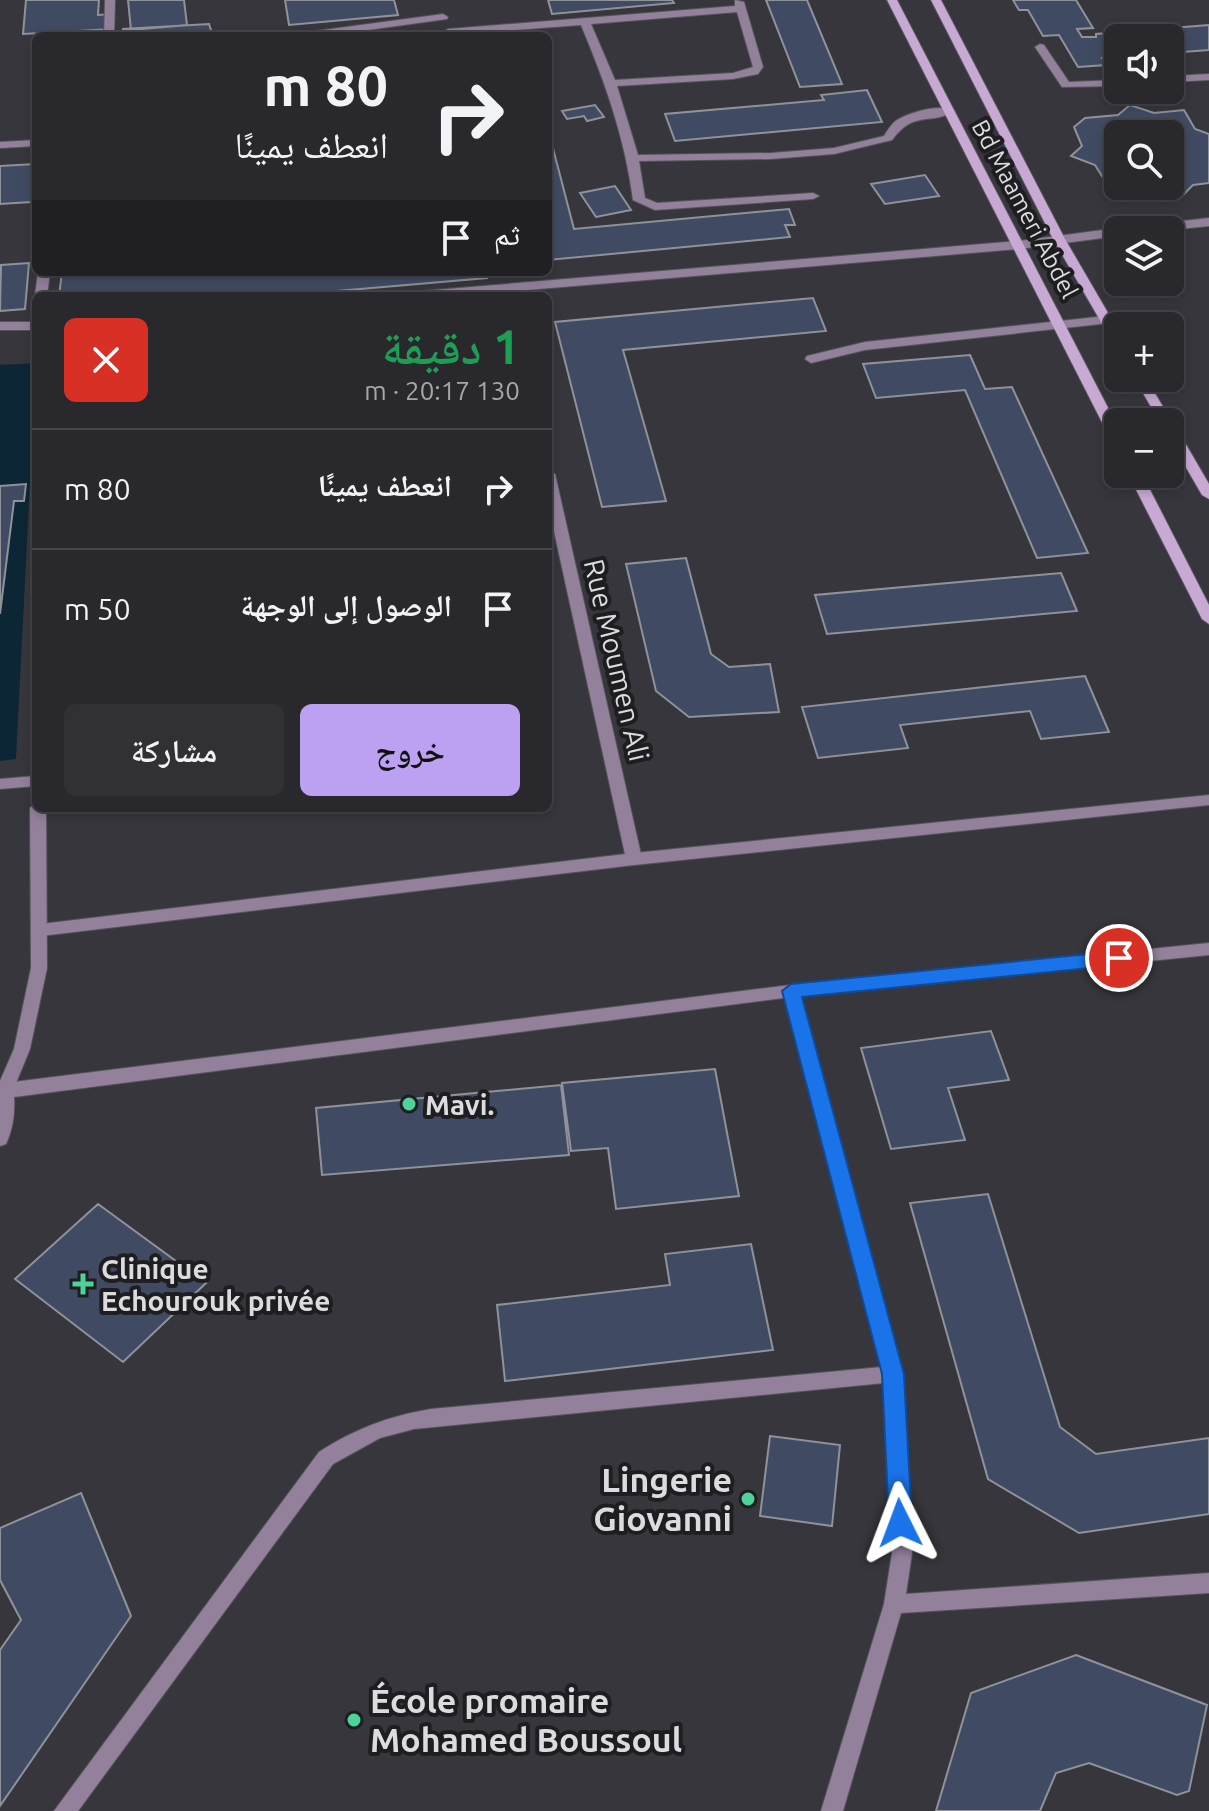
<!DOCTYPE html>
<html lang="ar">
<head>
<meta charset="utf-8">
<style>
	:root { --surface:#29282d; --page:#313035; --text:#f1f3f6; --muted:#a5a6aa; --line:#454449; --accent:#bca0f2 }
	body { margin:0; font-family:Ubuntu,"Noto Naskh Arabic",sans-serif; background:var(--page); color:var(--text); direction:rtl; height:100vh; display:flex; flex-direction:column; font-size:30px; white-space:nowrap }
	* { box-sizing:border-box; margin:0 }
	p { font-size:26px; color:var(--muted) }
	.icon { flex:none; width:44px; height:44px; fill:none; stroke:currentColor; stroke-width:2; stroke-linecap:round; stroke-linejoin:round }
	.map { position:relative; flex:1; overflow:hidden; direction:ltr }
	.sheet { position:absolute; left:32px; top:292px; width:520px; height:520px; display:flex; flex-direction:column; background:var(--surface); border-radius:12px; box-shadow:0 4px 12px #0003,0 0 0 2px var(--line); direction:rtl }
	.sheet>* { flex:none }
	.hud { position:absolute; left:32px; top:32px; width:520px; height:244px; border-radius:12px; box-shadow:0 4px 12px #0003,0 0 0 2px var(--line); direction:rtl; background:#29282d; color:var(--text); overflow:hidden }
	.buttons { position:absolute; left:1104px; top:24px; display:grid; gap:16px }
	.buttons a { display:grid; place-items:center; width:80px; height:80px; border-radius:12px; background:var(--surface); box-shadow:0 4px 12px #0003,0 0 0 2px var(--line); font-size:40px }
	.pin { position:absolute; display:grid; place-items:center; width:68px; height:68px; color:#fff; margin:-34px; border:4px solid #fff; border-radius:50%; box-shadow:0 2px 8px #0007 }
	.me { position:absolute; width:88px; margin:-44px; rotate:357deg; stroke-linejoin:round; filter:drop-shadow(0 0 6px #0008) }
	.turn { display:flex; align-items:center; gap:28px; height:168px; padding:0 32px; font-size:36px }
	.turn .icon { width:104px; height:104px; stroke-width:2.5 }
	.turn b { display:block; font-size:56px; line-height:68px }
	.then { display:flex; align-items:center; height:76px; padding:0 32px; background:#0003; gap:16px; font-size:30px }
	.round { display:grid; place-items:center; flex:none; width:84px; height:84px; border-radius:12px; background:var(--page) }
	.headline { display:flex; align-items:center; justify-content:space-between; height:136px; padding:0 32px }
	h1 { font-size:48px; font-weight:600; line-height:60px; color:#1e9e55 }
	.button { display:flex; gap:16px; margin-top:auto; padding:16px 32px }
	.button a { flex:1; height:92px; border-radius:12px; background:var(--accent); color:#111; font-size:32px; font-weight:600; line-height:92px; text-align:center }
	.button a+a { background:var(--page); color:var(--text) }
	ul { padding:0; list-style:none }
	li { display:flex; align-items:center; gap:24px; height:120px; padding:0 32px; border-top:2px solid var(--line) }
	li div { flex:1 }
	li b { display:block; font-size:30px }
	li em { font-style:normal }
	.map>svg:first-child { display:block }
	.water { fill:#0d2636 }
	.building { fill:#404b63; stroke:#8f9299; stroke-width:2; fill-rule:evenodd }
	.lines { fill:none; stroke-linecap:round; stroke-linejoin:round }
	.service-casing { stroke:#55545a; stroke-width:2 }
	.minor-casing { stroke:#55545a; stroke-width:2 }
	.tertiary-casing { stroke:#55545a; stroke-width:2 }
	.secondary-casing { stroke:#55545a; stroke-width:2 }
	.service { fill:#93809b; fill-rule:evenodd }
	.minor { fill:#93809b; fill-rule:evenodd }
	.tertiary { fill:#93809b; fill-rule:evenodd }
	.secondary { fill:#c8a9d4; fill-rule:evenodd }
	.route { fill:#1a73e8; stroke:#114b97; stroke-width:2 }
	.poi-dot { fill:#4dd39a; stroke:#1e1e21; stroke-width:3 }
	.labels { text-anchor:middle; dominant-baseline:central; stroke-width:8; stroke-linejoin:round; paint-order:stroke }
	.far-street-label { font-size:24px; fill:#dcdce0; stroke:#1e1e21 }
	.street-label { font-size:28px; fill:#dcdce0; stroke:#1e1e21 }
	.poi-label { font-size:28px; font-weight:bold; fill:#dcdce0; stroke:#1e1e21; text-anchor:start }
	.near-poi-label { font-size:34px; font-weight:bold; fill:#dcdce0; stroke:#1e1e21; text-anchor:end }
</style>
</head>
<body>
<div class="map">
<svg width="1209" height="1811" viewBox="0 0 1209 1811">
	<rect width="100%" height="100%" fill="#37363c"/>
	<path class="water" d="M36 363 16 759 0 761V365Z"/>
	<path class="building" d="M26 0H99L98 15 113 14V29L23 34Z
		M128 0H184L187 25 131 30Z
		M285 0H394L398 15 289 25Z
		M548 0H672L674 3 552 14Z
		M766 0H807L842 84 800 87Z
		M1013 0H1076L1093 28 1077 29 1082 37H1096V34L1209 25V50L1170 53V38H1118V57L1102 58 1106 65 1078 67 1059 35 1043 36 1028 10H1019Z
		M209 24 213 36H123V29Z
		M867 90 882 122 675 141 665 114 824 100 821 95Z
		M595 105 604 117 587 121 584 116 567 119 562 111Z
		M1130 105 1154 113 1184 110 1195 129 1209 134V183L1193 185 1182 196 1159 188 1112 192 1095 165 1071 156 1082 146 1074 127 1085 118 1118 115ZM1118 134H1170V186H1118Z
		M548 129 574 229 789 209 795 225H785L790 237 548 260Z
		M35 164 31 202 0 204V166Z
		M925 175 939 196 885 204 871 184Z
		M615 186 631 210 596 217 580 193Z
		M29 263 25 309 0 311 1 265Z
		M62 272H486L487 278 279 296H59Z
		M813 298 826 331 623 350 666 501 602 507 555 322Z
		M970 355 985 389 1012 387 1088 553 1037 558 965 390 876 398 863 364Z
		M26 484 24 501H14L0 614V486Z
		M686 558 711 654 729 667 770 664 779 712 689 717 656 691 626 564Z
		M1061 573 1077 611 827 634 815 595Z
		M1085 676 1109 732 1041 739 1030 711 900 725 908 748 818 758 802 707Z
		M991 1031 1009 1080 948 1088 965 1140 891 1149 861 1048Z
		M715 1069 739 1196 616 1209 608 1148 571 1151 562 1083Z
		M561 1085 569 1155 322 1175 316 1108Z
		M988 1194 1060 1427 1096 1454 1209 1438V1514L1079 1533 988 1479 910 1203Z
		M98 1204 206 1283 123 1362 15 1279Z
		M751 1244 773 1350 505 1381 497 1305 670 1285 665 1254Z
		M770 1436 840 1445 832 1526 760 1516Z
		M81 1493 131 1616 0 1806V1650L21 1620 0 1580V1528Z
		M1076 1655 1207 1705 1189 1791 1177 1795 1089 1763 1056 1773 1040 1811H936L971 1693Z"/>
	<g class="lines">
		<defs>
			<path id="service" d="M36 776V786L0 789V779Z"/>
			<path id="minor" d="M105 0H115L114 36H104Z
				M735 0 744 2 763 67 758 74 733 79 617 86 638 155 771 153 834 148 884 136C888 130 891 124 897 120 910 112 941 103 955 111 930 126 915 109 892 140L834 154 771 159 639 161 645 198 657 203 813 193 819 196 813 199 655 210 633 200C625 138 605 82 581 25L448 35 443 32 448 29 735 6ZM737 12 753 67 733 73 615 80 591 24Z
				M443 14 448 17 447 19 325 36H296L301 33Z
				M1040 44 1044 45 1069 82 1118 80V86L1062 87 1035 47Z
				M1209 74V80L1170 82V76Z
				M36 140V146L0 148V142Z
				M1209 218V226L1170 230H1133L1139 226Z
				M1118 228 1123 230H1118V236L1019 249 455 296H405L411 292 1019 241Z
				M38 272H50L47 296H35Z
				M1106 316 1110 317V323L865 350 811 363 805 359 807 356 865 342Z
				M0 322H36V330H0Z
				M548 470 555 474 642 859 634 865 626 859 548 504Z
				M36 803V808H46L47 968 30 1049 11 1095H0V1081L14 1049 31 968 30 808Z
				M791 985 797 987 799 991 902 1374 912 1553 906 1594 1209 1573V1593L901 1613 843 1811H821L884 1604 892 1553 884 1383 414 1429 380 1438 333 1464 78 1811H54L319 1452C355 1429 389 1416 431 1409L882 1367 783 991 785 987Z"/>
			<path id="tertiary" d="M1209 795V805L634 865 41 936 35 934 33 930 35 926 41 924 634 853Z
				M1209 943V955L791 997 14 1097C15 1114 13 1129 6 1144L0 1146V1085L5 1083 791 985Z"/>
			<path id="secondary" d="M887 0H897L1118 427V444L1111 440Z
				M931 0H941L1065 239 1118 330V345L1112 341 1053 239Z
				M1134 378H1146L1172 422 1171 425 1170 422H1160Z
				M1170 425 1177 429 1209 484V499L1202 495 1170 440Z
				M1128 474H1142L1209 605V624L1202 619Z"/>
		</defs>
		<use href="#service" class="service-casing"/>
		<use href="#minor" class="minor-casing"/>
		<use href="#tertiary" class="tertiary-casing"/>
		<use href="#secondary" class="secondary-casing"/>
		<use href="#service" class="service"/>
		<use href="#minor" class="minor"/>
		<use href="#tertiary" class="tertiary"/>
		<use href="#secondary" class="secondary"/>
	</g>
	<path class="route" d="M1119 951 1129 958 1119 965 802 997 904 1374 912 1523 908 1530 900 1533 892 1530 889 1523 882 1374 782 991 791 984Z"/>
	<g class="poi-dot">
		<circle cx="409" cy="1104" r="8"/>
		<path d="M79 1272h8v8h8v8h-8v8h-8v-8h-8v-8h8z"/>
		<circle cx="748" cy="1499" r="8"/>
		<circle cx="354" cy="1720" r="8"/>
	</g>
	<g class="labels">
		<g class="far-street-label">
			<text transform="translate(1025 209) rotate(62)">Bd Maameri Abdel</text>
		</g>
		<g class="street-label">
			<text transform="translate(617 660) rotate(77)">Rue Moumen Ali</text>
		</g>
		<g class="poi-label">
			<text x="425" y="1104">Mavi.</text>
			<text x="101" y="1268">Clinique<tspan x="101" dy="32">Echourouk privée</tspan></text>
		</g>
		<g class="near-poi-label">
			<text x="732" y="1479">Lingerie<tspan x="732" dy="39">Giovanni</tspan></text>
			<text x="370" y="1700" text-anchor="start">École promaire<tspan x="370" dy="39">Mohamed Boussoul</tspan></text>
		</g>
	</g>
</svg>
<div class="buttons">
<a><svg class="icon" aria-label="sound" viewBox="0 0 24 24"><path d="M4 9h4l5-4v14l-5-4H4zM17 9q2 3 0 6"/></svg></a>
<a><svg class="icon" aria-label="search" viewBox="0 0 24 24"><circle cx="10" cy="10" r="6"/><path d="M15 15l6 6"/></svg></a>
<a><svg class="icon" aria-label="layers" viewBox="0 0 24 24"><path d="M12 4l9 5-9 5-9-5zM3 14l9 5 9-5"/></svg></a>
<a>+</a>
<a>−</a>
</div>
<div class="pin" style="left:1119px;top:958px;background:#d93025"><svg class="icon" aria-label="arrive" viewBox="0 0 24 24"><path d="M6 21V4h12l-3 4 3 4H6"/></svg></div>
<svg class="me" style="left:900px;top:1523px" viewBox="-20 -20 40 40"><path d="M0-17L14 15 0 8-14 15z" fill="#1a73e8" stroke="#fff" stroke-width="4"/></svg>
<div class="hud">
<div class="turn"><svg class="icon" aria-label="right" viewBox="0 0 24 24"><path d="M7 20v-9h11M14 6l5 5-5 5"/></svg><div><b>80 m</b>انعطف يمينًا</div></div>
<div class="then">ثم<svg class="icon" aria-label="arrive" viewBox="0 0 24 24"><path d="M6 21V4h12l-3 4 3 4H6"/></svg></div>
</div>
<section class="sheet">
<div class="headline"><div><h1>1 دقيقة</h1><p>130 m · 20:17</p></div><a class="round" style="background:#d93025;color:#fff"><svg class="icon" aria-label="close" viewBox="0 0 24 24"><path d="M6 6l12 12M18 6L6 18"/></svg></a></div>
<ul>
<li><svg class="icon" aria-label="right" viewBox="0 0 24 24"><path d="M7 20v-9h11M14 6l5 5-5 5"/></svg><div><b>انعطف يمينًا</b></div><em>80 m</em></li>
<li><svg class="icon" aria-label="arrive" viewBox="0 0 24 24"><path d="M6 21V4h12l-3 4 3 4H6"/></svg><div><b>الوصول إلى الوجهة</b></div><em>50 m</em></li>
</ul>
<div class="button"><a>خروج</a><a>مشاركة</a></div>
</section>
</div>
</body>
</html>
